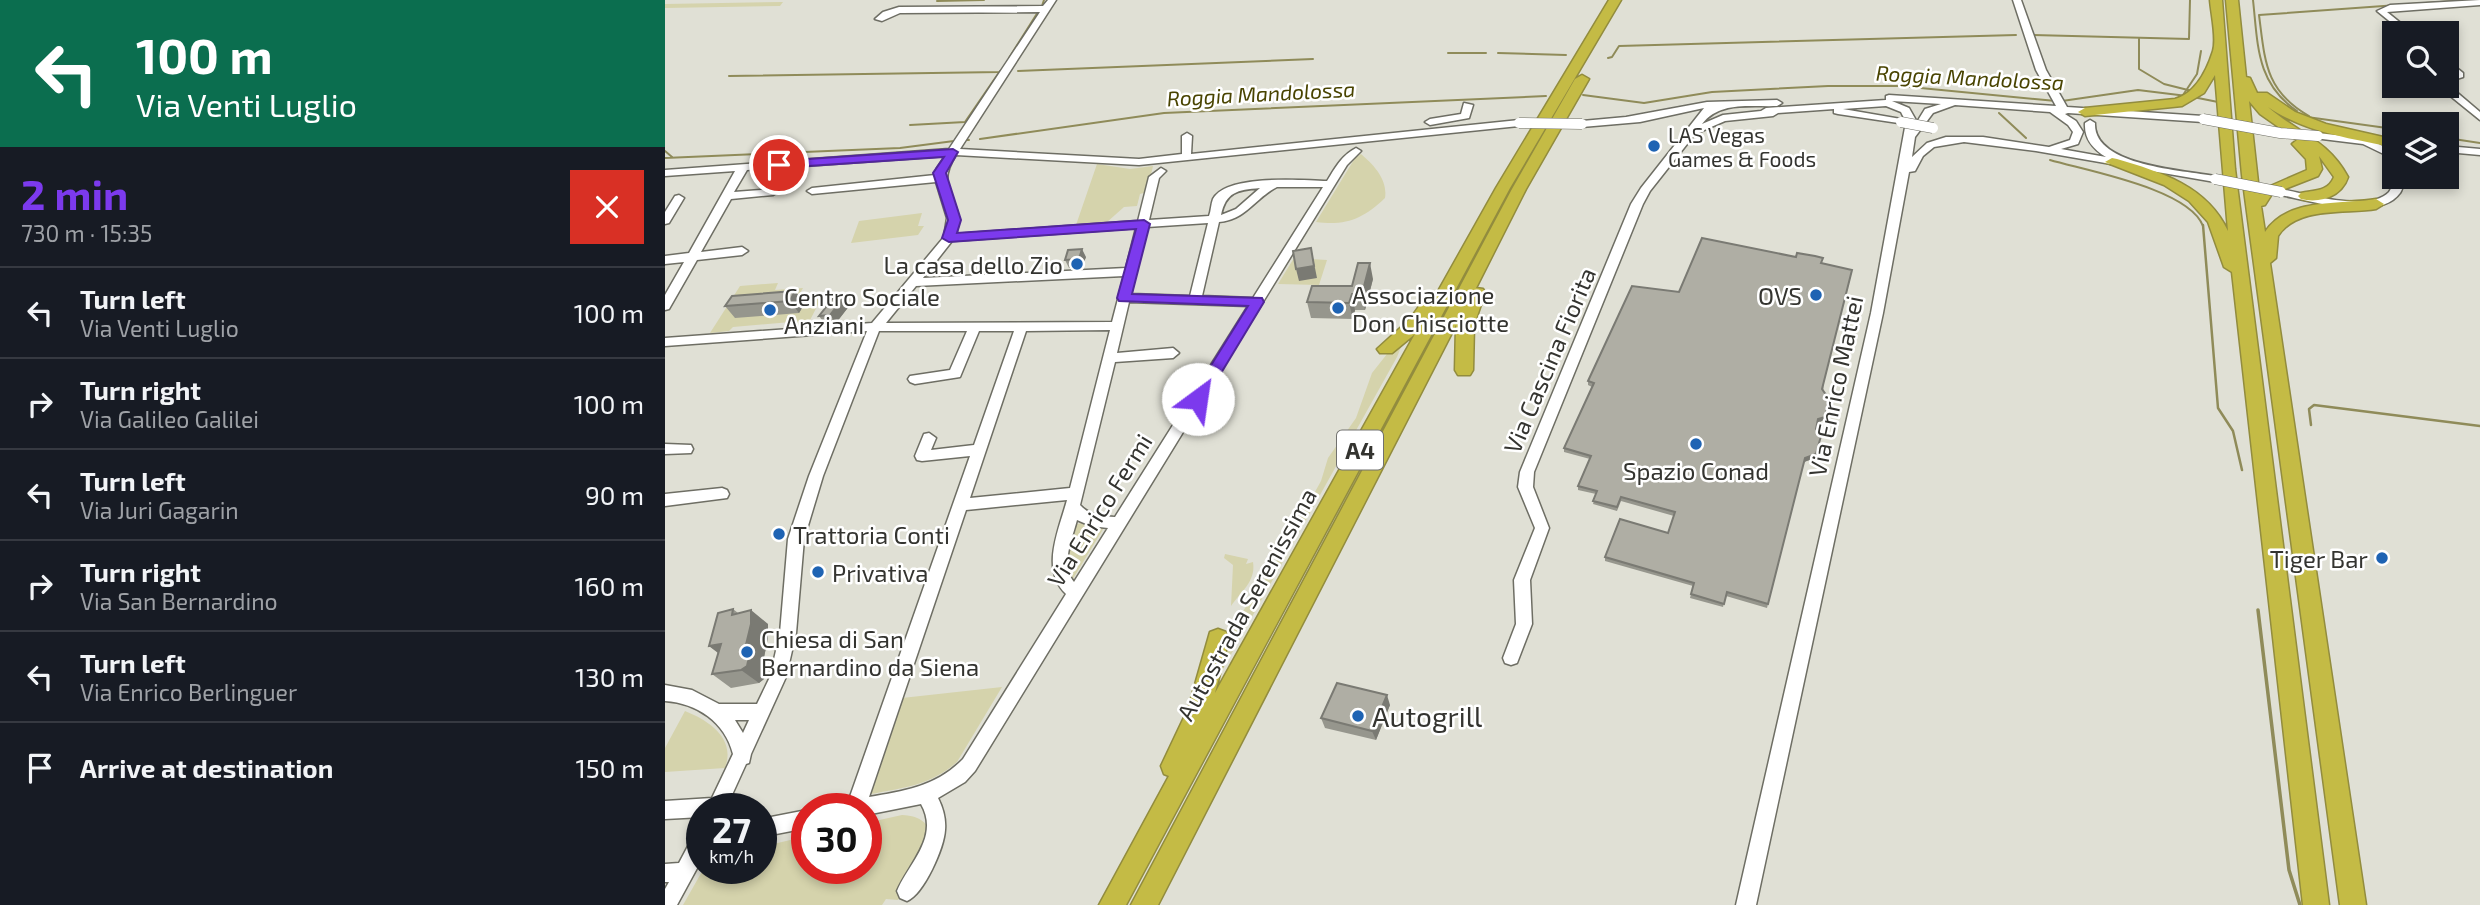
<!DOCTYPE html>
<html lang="en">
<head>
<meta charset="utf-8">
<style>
	:root { --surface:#171b24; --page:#242831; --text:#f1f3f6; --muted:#9ea1a6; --line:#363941; --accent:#7c3aed }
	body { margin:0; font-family:"Exo 2",sans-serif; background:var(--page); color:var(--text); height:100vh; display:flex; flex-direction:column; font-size:26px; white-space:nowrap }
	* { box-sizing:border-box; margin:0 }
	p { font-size:23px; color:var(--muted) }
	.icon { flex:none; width:38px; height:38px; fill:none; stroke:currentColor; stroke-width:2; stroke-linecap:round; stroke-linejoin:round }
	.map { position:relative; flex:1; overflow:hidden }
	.details { display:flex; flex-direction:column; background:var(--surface); width:665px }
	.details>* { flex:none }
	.hud { background:#0b6e4f; color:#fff; overflow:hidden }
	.fabs { position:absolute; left:1717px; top:21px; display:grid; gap:14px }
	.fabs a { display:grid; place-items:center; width:77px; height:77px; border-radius:0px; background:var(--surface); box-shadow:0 4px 10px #0003; font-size:35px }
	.speed { position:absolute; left:21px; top:793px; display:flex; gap:14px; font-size:35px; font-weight:700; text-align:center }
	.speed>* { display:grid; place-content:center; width:91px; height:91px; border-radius:50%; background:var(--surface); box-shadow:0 4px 10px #0003; line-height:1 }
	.speed small { font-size:18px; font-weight:400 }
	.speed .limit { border:10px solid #d22; background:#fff; color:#111 }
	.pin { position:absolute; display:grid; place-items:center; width:60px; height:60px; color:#fff; margin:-30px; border:4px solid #fff; border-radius:50%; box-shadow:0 2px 7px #0007 }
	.me { position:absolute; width:77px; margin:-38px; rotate:31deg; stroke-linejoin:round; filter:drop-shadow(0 0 5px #0008) }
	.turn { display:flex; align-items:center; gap:24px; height:147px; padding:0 21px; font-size:32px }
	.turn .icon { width:91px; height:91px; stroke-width:2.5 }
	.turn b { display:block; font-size:49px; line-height:60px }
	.round { display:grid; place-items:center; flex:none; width:74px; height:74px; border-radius:0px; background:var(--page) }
	.overview { display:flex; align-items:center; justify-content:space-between; height:119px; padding:0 21px }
	h1 { font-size:42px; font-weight:700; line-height:52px; color:var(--accent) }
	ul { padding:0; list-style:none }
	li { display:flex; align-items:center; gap:21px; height:91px; padding:0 21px; border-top:2px solid var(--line) }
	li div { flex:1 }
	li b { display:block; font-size:26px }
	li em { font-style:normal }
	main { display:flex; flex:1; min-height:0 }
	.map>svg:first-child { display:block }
	.green { fill:#d5d3ac }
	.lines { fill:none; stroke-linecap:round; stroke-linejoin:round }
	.stream-far2 { stroke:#8f8b59; stroke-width:2 }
	.stream-far1 { stroke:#8f8b59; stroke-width:2.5 }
	.stream { stroke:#8f8b59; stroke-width:3.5 }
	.minor-casing { stroke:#6e6e64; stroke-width:3 }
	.highway-casing { stroke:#928c3e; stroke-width:3 }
	.minor { fill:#fff; fill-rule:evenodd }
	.highway { fill:#c4bb45; fill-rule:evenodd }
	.minor-bridge-casing { stroke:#6e6e64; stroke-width:11; stroke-linecap:butt }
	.minor-bridge { stroke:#fff; stroke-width:10 }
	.wall { fill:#96968d }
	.shaded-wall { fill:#7a7a73 }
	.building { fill:#afaea4; stroke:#7a7a73; stroke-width:2 }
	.route { fill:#7c3aed; stroke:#51269a; stroke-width:2 }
	.poi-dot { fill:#1e63b3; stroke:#fff; stroke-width:2.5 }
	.labels { text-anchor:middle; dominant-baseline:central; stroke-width:5; stroke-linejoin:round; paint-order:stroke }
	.far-water-label { font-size:21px; font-style:italic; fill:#494401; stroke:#fff }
	.far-poi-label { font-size:21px; fill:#343430; stroke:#fff; text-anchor:start }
	.shield { fill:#fff; stroke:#71716e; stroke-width:2 }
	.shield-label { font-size:23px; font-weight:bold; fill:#343430 }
	.poi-label { font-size:24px; fill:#343430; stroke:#fff; text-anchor:start }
	.street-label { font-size:24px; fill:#343430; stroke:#fff }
	.near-poi-label { font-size:28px; fill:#343430; stroke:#fff; text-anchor:start }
</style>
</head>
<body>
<main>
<section class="details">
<div class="hud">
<div class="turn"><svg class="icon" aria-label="left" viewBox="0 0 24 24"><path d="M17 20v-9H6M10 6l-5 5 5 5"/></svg><div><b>100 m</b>Via Venti Luglio</div></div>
</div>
<div class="overview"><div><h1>2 min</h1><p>730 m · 15:35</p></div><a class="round" style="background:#d93025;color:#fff"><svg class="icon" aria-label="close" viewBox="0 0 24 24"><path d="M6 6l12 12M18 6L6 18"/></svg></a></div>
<ul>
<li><svg class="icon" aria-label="left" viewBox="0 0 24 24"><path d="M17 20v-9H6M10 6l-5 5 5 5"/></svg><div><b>Turn left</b><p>Via Venti Luglio</p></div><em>100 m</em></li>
<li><svg class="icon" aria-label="right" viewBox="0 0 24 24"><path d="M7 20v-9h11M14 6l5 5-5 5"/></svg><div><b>Turn right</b><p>Via Galileo Galilei</p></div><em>100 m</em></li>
<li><svg class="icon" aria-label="left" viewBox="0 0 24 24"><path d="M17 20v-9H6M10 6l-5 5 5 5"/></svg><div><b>Turn left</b><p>Via Juri Gagarin</p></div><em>90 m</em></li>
<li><svg class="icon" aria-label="right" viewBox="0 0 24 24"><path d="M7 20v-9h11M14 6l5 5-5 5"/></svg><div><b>Turn right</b><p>Via San Bernardino</p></div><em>160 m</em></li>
<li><svg class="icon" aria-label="left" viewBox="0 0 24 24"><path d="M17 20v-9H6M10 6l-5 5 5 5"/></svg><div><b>Turn left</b><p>Via Enrico Berlinguer</p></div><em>130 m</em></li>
<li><svg class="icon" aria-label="arrive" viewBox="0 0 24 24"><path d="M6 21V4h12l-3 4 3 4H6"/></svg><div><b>Arrive at destination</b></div><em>150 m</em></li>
</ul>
</section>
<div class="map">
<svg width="1815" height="905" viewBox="0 0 1815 905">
	<rect width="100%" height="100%" fill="#e0e0d5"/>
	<path class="green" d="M118 2 115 6 0 8V4Z
		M696 154C709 165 723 180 720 198 698 219 681 226 651 222L690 158Z
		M432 164 465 169 488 166 482 192 475 194 472 206 459 207 441 223 411 225Z
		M257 213 253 226H259L253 235 186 243 194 221Z
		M629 258 662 260 654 285 613 284Z
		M113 283 110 290 138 288 134 295 159 293 142 326 124 327 126 322 68 327 64 331 45 333 75 286Z
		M734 346 736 347 732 357 549 685 559 646 571 621 606 571 656 481 663 458 691 418 707 373 722 354Z
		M416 523 440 526 406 582 398 571 409 525Z
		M560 554 583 559 581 564 588 562C591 581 577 591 566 606L568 565 559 558Z
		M337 687 292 762C266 785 238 788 206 794L237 698Z
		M20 711C45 721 71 739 60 768L0 772V748Z
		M237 815C293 818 247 876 233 900L221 899 217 905H18L39 868H96V847L142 836V868H201V823Z"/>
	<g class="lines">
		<path class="stream-far2" d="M1588 0C1593 45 1591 83 1632 111
			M272 1 319 0
			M377 6 379 0
			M1368 35 1524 39 1525 0
			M1474 39V69L1499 84 1527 91
			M783 53H821
			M833 53 901 55
			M344 58 373 12
			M943 58 947 57 954 46 1351 35
			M353 71 648 59
			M64 76 335 72
			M918 95 979 103 1047 92 1163 86H1235L1391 101
			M1518 95 1532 74 1536 51
			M1528 97 1553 102
			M1397 101 1473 90 1522 96
			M1334 113 1361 138
			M1644 116C1600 91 1600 61 1594 15L1802 0
			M1642 117 1729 129
			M245 125 300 122 335 71
			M1782 138 1815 143
			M315 139 499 113 881 96
			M301 140H304
			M0 151 7 157
			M0 158 235 148 289 141
			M1385 160C1423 171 1524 189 1538 226"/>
		<path class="stream-far1" d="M1538 225 1553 408 1568 431 1577 470
			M1646 425 1644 409 1649 405 1815 426"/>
		<path class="stream" d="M1593 610 1624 870 1635 905"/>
		<defs>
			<path id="minor" d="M383 0H391L295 149 474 159 517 154V136L522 133 527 136 526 154 854 120 859 123 854 126 474 165 291 155C266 193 303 200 291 234L473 221 484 177 496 168 501 171 494 178 484 220 544 216C546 211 546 204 548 199 561 174 637 180 662 181 670 168 677 155 691 148L696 151 682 165 310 771 300 782 273 798C278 808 281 819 280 830 279 848 259 894 242 901L235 898 232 891C244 863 275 837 256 804L201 815V808H181L305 456 257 461 252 460 250 456 259 434 264 433 271 438 266 450 309 445 349 331H314L295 377 250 384 245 382 243 379 245 376 285 370 302 331H214L158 476 139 539 131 633 121 677 86 754 84 763 81 764 61 808H37V817L0 819V801L47 798 68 754C60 722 32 703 0 701V685L27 690 54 704H92L105 677 115 633 123 539 144 476 202 331 0 346V338L207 323 279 237 282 218 271 182 147 194 142 191 147 188 270 175 272 168 280 156 82 170 69 192 108 189 113 192 108 195 66 199 36 252 77 247 83 251 77 255 32 260 4 309 0 310V295L19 262 0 264V256L24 253 70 171 0 176V170L284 149 375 12 235 13 217 21 210 19 218 12 234 7 378 6ZM612 187H658L588 298 537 296 554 222C581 220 590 198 612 187ZM595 188 571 209 556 215C561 192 572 190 595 188ZM543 223 525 296 466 294 482 227ZM471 228 461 268 258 278 287 241ZM459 276 447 322 221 323 251 286ZM464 302 583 306 450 517C437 516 425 516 415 505L450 362 508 358 514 353 508 348 452 353ZM445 330 405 488 305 498 361 331ZM402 500C394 530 375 569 401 594L298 759C272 786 240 791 204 797L301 510ZM412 520 426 526 443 528 409 582C395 566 407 539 412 520ZM70 720H84L78 733Z
				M1348 0H1356L1381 70 1402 107 1538 116 1543 119 1538 122 1403 113 1400 114 1411 121 1418 132 1413 144 1396 149 1441 157C1428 149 1419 139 1420 123L1425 120 1430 123C1428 166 1518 170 1550 176L1555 179 1550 182 1371 151 1299 142 1269 147 1258 156 1250 171 1244 172 1218 313 1091 905H1071L1206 313 1241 122 1236 112 1221 106 1178 109 1236 119 1240 120V124L1173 114 1169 113V109L1113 113 1108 116 1060 121 1030 134 985 191 978 204 869 472 868 487 884 528 865 580 867 624 852 663 846 665 840 663 838 658 851 624 849 580 870 528 853 487 855 472 966 204 976 188 1039 108 975 122 917 127 912 124 917 121 961 117 1042 102 1112 100 1117 103 1112 106C1084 107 1055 101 1037 124L1058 115 1096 111 1101 108 1221 100V96L1224 95 1391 106 1371 70ZM1227 101 1276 104 1260 109 1252 122 1244 108ZM1290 105 1385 112 1403 125 1408 132 1405 140 1384 147 1318 137H1281L1262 143 1247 157 1250 137 1268 113Z
				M1815 0V5L1722 12 1748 33H1739L1712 11 1725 5Z
				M1782 60 1798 73V77L1782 82V76L1788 74 1782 68Z
				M1782 84 1815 112V120L1773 86Z
				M799 103 808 105 804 118 765 125 760 122 765 119 796 114Z
				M1653 133 1704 139 1729 152V159L1698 144 1649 138V134Z
				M1782 146 1815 149V155L1782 152Z
				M1730 177H1740C1739 182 1738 189 1735 193 1715 222 1644 201 1616 195L1611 192 1616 189C1641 194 1704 213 1724 192 1727 188 1728 182 1730 177Z
				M14 195 19 198 4 223 0 224V212L10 196Z
				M0 444 26 445 28 449 26 453 0 454Z
				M57 488 62 490 64 494 62 498 0 506V494Z
				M142 810V828L96 837V819Z
				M37 831V859L12 905H0V889L4 882H0V864L14 863 30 833Z"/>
			<path id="highway" d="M944 0H956L845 188 461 905H434L504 776 499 774 496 766 523 709 545 632 553 629 561 632 564 639 550 693 750 334 727 353H715L712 349 745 319 757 302H767L831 188Z
				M1545 0H1557L1570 169 1664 905H1638L1567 272 1559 267 1543 222 1524 201 1499 185 1440 162 1447 158 1452 159C1496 172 1542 186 1563 231L1550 75 1539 93 1517 106 1420 116 1413 112 1420 108 1510 99C1531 93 1542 70 1548 51 1552 38 1546 14 1545 0Z
				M1561 0H1573L1581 77 1585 78 1592 93H1602L1630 112 1661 124 1727 139 1729 142 1722 146C1681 138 1638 131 1603 107 1633 133 1663 140 1683 177 1677 196 1655 204 1636 199L1633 196 1636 193C1649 190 1663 192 1669 177L1654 156 1657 169 1653 176 1607 194 1600 205 1596 206 1600 232C1623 197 1675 205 1711 199L1719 204 1711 209C1680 214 1632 206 1613 236L1611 258 1605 263 1701 905H1675L1577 175ZM1584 101 1595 114 1632 140 1627 144 1641 159 1642 170 1594 191Z
				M917 75 924 79 861 189 811 288 818 289 820 293 809 325 808 370 805 375H793L790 370 791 325 493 905H466L847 189 910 79Z"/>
		</defs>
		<use href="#minor" class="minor-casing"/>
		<use href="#highway" class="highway-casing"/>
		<use href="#minor" class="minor"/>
		<use href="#highway" class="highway"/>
		<defs>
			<path id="minor-bridge" d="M1538 119 1615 133 1653 136
				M1236 122 1268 128
				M854 123 917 124
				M1550 179 1616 192"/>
		</defs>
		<use href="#minor-bridge" class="minor-bridge-casing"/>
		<use href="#minor-bridge" class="minor-bridge"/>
	</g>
	<path class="wall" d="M421 257 417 267 404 268 400 260Z
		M1156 263 1159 420 1152 423 1151 429 1150 458 1139 462 1102 608 1061 596 1058 607 1025 598 1028 586 940 561V557L1003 533 1009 516 956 501 952 511 928 504 931 494 913 490V486L925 459 899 452V448L927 387 923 385V381L1014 292Z
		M708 279 700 310H690L688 319 646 318 642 302Z
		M130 291 140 303 134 313 70 318 60 306Z
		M185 305 171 323 160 324 154 316Z
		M68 609 73 613 103 624V638L97 667 101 671 99 679 94 683 66 688 47 674 53 653 44 646Z
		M725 705 711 740 660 728 656 718Z"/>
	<path class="shaded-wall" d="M646 248 652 278 634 281 631 269Z
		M417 249 421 257 417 267 414 259Z
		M705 263 708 279 700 310 697 294Z
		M130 291 140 303 134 313 125 301Z
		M687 294 690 310 688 319 684 303Z
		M179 297 185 305 171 323 165 315Z
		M1160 417 1159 420 1152 423 1153 419Z
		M1151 454 1150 458 1139 462 1140 458Z
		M86 610 103 624V638L97 667 101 671 99 679 94 683 76 670Z
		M56 644 63 660 44 646Z
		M722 695 725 705 711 740 707 731Z"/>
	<path class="building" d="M1037 238 1131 257 1132 253 1150 256 1158 258 1156 263 1187 270 1157 389 1164 399 1160 417 1153 419 1151 429 1156 436 1151 454 1140 458 1103 604 1062 592 1059 604 1026 594 1029 583 940 557 955 519 1003 533 1010 512 956 497 952 507 928 501 932 491 913 486 926 456 899 448 929 383 923 381 967 286 1014 292Z
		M646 248 649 266 631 269 628 251Z
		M417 249 414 259 400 260 403 250Z
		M693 263H705L697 294H687L684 303 642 302 647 286H687Z
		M130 291 125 301 60 306 67 296Z
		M169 297H179L165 315 154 316Z
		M68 609 67 615 86 610V624L78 657H84L82 666 76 670 47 674 56 644 44 646 53 613Z
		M672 683 722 695 707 731 656 718Z"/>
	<path class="route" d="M288 149 293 152 281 173 296 220 292 233 479 220 485 224 467 294 597 298 599 302 538 403H527L525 399 583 306 454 301 452 298 471 229 284 242 277 238 283 220 268 173 279 157 114 168 108 165 114 161Z"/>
	<g class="poi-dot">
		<circle cx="989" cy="146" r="7"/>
		<circle cx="412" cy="264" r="7"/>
		<circle cx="1151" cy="295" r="7"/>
		<circle cx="673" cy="308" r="7"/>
		<circle cx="105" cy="310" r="7"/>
		<circle cx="1031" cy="444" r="7"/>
		<circle cx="114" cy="534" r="7"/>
		<circle cx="1717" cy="558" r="7"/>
		<circle cx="153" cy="572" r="7"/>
		<circle cx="82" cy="652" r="7"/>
		<circle cx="693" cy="716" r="7"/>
	</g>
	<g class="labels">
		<g class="far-water-label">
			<text transform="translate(1305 77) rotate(3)">Roggia Mandolossa</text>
			<text transform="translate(596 93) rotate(-3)">Roggia Mandolossa</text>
		</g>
		<g class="far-poi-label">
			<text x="1003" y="134">LAS Vegas<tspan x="1003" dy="24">Games &amp; Foods</tspan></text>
		</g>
		<rect class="shield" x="672" y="430.5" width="46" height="39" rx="5"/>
		<g class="shield-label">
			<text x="695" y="450">A4</text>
		</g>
		<g class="poi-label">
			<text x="398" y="264" text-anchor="end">La casa dello Zio</text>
			<text x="687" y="294">Associazione<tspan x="687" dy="28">Don Chisciotte</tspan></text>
			<text x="1137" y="295" text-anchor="end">OVS</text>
			<text x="119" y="296">Centro Sociale<tspan x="119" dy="28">Anziani</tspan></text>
			<text x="1031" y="470" text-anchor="middle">Spazio Conad</text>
			<text x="128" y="534">Trattoria Conti</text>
			<text x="1703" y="558" text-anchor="end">Tiger Bar</text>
			<text x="167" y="572">Privativa</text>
			<text x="96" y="638">Chiesa di San<tspan x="96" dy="28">Bernardino da Siena</tspan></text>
		</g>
		<g class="street-label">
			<text transform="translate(884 360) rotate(-67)">Via Cascina Fiorita</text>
			<text transform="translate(1170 386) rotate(-78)">Via Enrico Mattei</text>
			<text transform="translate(434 510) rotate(-58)">Via Enrico Fermi</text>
			<text transform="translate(581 604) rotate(-61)">Autostrada Serenissima</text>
		</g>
		<g class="near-poi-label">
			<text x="707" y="716">Autogrill</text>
		</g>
	</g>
</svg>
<div class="fabs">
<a><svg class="icon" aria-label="search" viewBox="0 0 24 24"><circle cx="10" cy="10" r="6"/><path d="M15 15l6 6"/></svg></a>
<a><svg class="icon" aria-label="layers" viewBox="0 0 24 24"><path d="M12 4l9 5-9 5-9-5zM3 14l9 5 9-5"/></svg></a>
</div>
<div class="speed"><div>27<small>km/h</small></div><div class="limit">30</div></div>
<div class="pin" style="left:114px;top:165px;background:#d93025"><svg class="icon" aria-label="arrive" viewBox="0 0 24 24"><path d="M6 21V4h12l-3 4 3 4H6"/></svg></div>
<svg class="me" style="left:533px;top:399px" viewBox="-20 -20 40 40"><circle r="19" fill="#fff"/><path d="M0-13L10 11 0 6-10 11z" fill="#7c3aed"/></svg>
</div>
</main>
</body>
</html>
